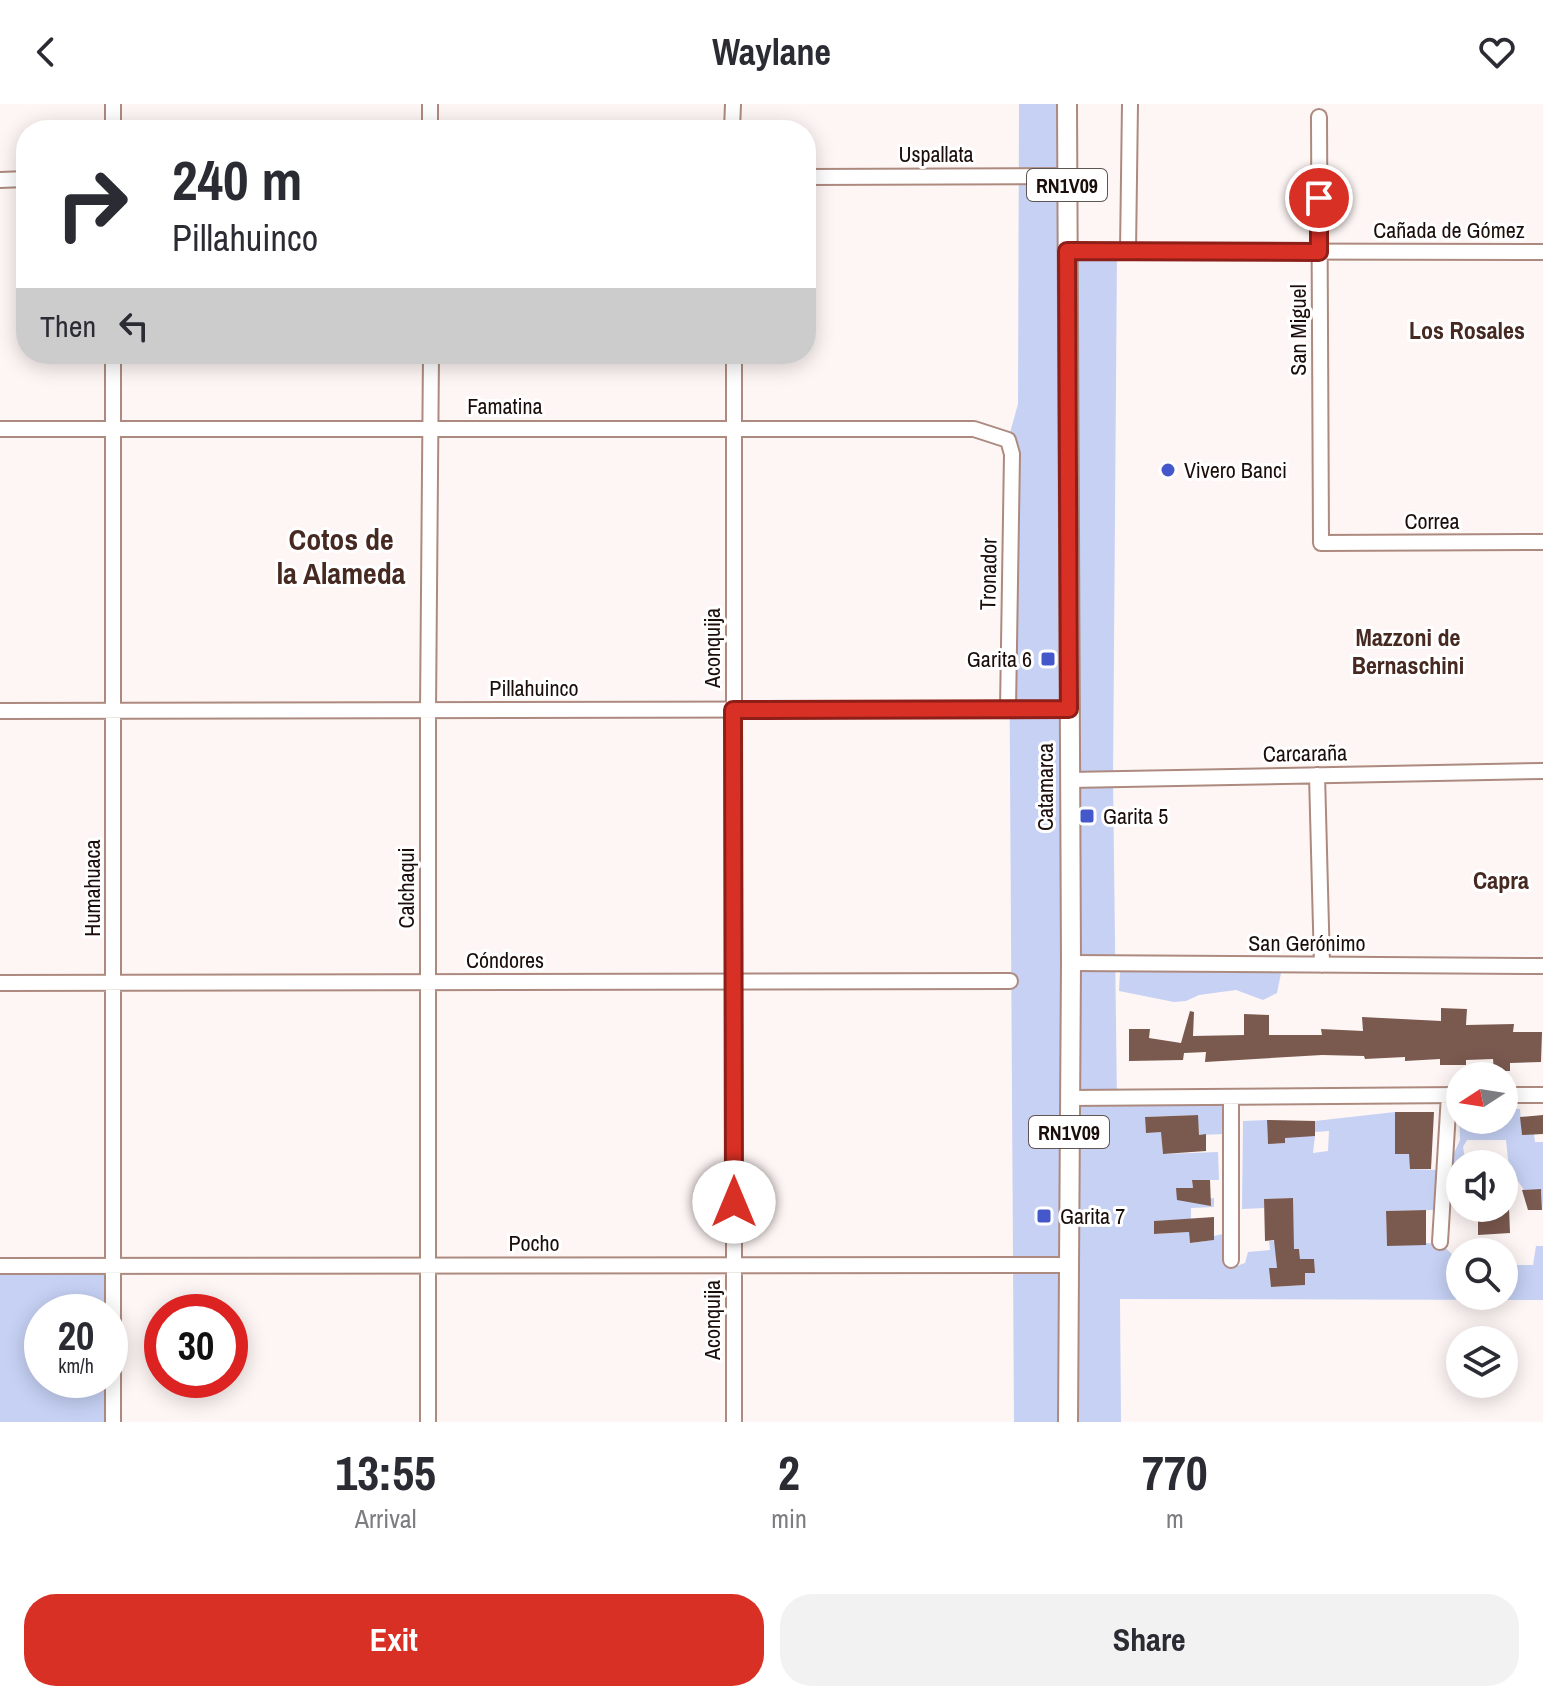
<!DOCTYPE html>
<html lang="en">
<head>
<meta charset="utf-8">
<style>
	:root { --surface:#fff; --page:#f2f2f3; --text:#2b2b33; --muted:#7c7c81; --accent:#d93025 }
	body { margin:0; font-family:"Archivo Narrow",sans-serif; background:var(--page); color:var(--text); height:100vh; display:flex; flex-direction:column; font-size:30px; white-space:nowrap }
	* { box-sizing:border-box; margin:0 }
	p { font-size:26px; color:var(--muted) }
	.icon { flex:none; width:44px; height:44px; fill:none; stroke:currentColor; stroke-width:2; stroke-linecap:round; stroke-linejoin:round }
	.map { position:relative; height:1318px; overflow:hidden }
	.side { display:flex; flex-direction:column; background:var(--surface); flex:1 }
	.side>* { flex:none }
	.banner { position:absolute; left:16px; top:16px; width:800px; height:244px; border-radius:32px; box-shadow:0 4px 20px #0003; background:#fff; color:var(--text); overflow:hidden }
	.needle { width:52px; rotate:258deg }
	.controls { position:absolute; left:1446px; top:958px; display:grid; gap:16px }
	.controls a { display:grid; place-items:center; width:72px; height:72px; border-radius:50%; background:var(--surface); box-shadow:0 4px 20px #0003; font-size:40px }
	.speed { position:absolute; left:24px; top:1190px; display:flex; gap:16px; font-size:40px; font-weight:700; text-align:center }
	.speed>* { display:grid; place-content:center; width:104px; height:104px; border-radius:50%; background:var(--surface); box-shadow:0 4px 20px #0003; line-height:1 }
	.speed small { font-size:20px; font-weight:400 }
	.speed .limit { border:12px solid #d22; background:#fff; color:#111 }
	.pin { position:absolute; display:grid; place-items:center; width:68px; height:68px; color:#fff; margin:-34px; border:4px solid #fff; border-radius:50%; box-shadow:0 2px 8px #0007 }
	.me { position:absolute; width:88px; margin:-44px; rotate:0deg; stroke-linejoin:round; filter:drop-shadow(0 0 6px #0008) }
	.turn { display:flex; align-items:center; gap:28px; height:168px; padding:0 24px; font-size:36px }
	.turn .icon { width:104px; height:104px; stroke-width:2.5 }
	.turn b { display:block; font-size:56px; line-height:68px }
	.then { display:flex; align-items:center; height:76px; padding:0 24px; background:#0003; gap:16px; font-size:30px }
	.eta { display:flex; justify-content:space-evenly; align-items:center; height:136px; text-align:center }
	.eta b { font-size:48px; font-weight:800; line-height:56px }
	.action { display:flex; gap:16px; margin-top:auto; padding:16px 24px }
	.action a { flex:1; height:92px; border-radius:32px; background:var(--accent); color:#fff; font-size:32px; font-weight:800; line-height:92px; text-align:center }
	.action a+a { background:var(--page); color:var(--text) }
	header { display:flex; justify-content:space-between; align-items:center; height:104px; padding:0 24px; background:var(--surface); font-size:36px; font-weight:800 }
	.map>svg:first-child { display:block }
	.green { fill:#c6d1f4; fill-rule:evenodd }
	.building { fill:#7a594f }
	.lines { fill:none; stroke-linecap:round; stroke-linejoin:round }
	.minor-casing { stroke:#ad8a7f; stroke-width:18 }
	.major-casing { stroke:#ad8a7f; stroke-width:22 }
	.minor { stroke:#fff; stroke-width:14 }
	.major { stroke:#fff; stroke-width:18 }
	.route-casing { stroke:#8d1f18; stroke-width:20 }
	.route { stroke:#d93025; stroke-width:14 }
	.poi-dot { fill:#4458cc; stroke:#fff; stroke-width:3 }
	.labels { text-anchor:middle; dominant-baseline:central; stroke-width:6; stroke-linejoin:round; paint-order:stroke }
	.shield { fill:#fff; stroke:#5f5654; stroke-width:2 }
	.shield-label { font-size:20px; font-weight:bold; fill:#1b0e0a }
	.street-label { font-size:22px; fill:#1b0e0a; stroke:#fff }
	.poi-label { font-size:22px; fill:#1b0e0a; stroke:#fff; text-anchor:start }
	.neighbourhood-label { font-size:24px; font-weight:bold; fill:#462921; stroke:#fff }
	.district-label { font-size:30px; font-weight:bold; fill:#462921; stroke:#fff }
</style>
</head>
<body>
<header><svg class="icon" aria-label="back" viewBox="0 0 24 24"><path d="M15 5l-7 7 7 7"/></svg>Waylane<svg class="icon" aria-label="heart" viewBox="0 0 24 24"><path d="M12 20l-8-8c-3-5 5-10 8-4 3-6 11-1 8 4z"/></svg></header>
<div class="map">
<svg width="1543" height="1318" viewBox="0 0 1543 1318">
	<rect width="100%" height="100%" fill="#fef6f4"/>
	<path class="green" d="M1019 0H1067V147H1117L1113 675 1117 1000 1225 1002V1030L1199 1031 1197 1011 1145 1013 1146 1028 1181 1026 1162 1038 1163 1050 1218 1048 1219 1076H1192L1193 1084 1176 1085 1185 1097 1214 1094V1103L1191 1104V1115L1154 1117V1130L1189 1128 1190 1139 1214 1136V1132L1223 1130 1222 1156 1231 1164 1245 1159 1248 1148 1270 1146 1269 1137 1293 1135 1292 1094 1264 1095V1104L1242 1105 1243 1017 1267 1016 1268 1040 1285 1039V1016L1315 1032 1313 1049 1328 1047 1329 1027 1315 1028V1017L1395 1008 1396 1050H1409L1411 1065 1438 1066 1435 1106 1386 1107 1387 1142C1415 1141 1447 1129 1457 1161H1460V1192H1504V1161H1533L1536 1142H1543V1196L1120 1195 1121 1318H1014L1008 336 1018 300ZM1299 1145 1300 1155H1314L1305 1169V1181L1271 1183 1270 1164H1277L1276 1146Z
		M1120 867 1281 869 1277 889 1263 896 1236 886 1199 891 1186 897 1174 898 1119 887Z
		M1504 1005H1520L1522 1031 1534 1030 1535 1038H1543V1106L1541 1086H1524L1509 1064 1506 1036H1467L1463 1043 1466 1060H1460V1088L1451 1089V1056L1460 1036 1459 1006 1460 1016H1504Z
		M115 1161 113 1318H0V1162ZM42 1208H110V1276H42Z"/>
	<path class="building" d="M1441 904 1467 905 1466 921 1514 920 1513 928H1542L1541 958 1510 959V967H1494L1493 955 1466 956V961H1440V955L1405 957V953L1365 955 1364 952 1322 951 1205 958 1206 948 1184 949 1183 956 1129 957V925H1150L1149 934 1181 939 1190 907 1194 908 1193 932 1244 931V910L1269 911V931H1322L1321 925 1363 927 1362 913 1441 917Z
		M1395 1008H1434L1431 1065H1410L1409 1050H1395Z
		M1198 1011 1199 1031 1206 1030V1047L1163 1050 1161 1028 1146 1029 1145 1013Z
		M1543 1011V1030L1522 1031 1520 1013Z
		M1267 1016 1315 1017V1032L1285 1034V1039L1268 1040Z
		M1192 1076H1210L1211 1102 1177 1096 1176 1084H1193Z
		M1541 1085 1542 1106H1528L1522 1086Z
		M1293 1094 1294 1145H1299L1300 1155H1314L1315 1169H1305V1181L1271 1183 1269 1164H1277L1274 1136 1265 1137 1264 1095Z
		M1478 1104H1509L1510 1129 1478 1131Z
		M1426 1106V1141L1387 1142 1386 1107Z
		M1214 1113V1136L1190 1139 1189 1128 1154 1130V1117Z"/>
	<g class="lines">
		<defs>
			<path id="minor" d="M430 0V26
				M1319 13 1321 439 1543 438
				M113 26V0
				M732 26 733 0
				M806 73 1067 72
				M0 76 26 75
				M1067 147 1543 148
				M1128 147 1130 0
				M113 250V1318
				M734 250V1318
				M0 325H974L1008 336 1012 350 1008 605
				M0 607 1069 605
				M1317 671 1322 861
				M1069 676 1543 667
				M1071 859 1543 862
				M0 879 1010 877
				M1504 991H1543
				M1069 994 1460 991
				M1231 994V1156
				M1440 1138 1449 991
				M0 1162 1069 1161
				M428 1318V606L431 250"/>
			<path id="major" d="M1067 0 1071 859 1068 1318"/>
		</defs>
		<use href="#minor" class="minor-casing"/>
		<use href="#major" class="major-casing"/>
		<use href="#minor" class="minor"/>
		<use href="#major" class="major"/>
	</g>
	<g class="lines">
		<defs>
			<path id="route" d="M734 1098 733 606 1069 605 1067 147 1319 148V94"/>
		</defs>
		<use href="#route" class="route-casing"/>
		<use href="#route" class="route"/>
	</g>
	<g class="poi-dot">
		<circle cx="1168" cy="366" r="8"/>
		<rect x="1040" y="547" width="16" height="16" rx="4"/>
		<rect x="1079" y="704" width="16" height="16" rx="4"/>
		<rect x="1036" y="1104" width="16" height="16" rx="4"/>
	</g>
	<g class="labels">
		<g class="shield">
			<rect x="1027" y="65" width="80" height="32" rx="6"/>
			<rect x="1029" y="1012" width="80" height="32" rx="6"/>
		</g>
		<g class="shield-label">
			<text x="1067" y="81">RN1V09</text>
			<text x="1069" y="1028">RN1V09</text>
		</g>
		<g class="street-label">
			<text x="936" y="50">Uspallata</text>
			<text x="1449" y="126">Cañada de Gómez</text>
			<text transform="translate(1298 226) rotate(-90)">San Miguel</text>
			<text x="505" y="302">Famatina</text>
			<text x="1432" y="417">Correa</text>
			<text transform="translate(988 470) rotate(-89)">Tronador</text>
			<text transform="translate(712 544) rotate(-90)">Aconquija</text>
			<text x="534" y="584">Pillahuinco</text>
			<text transform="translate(1305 649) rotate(-1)">Carcaraña</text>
			<text transform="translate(1045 683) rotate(-90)">Catamarca</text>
			<text transform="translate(92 784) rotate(-90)">Humahuaca</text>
			<text transform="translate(406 784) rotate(-90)">Calchaqui</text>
			<text x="1307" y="839">San Gerónimo</text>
			<text x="505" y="856">Cóndores</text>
			<text x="534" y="1139">Pocho</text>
			<text transform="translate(712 1216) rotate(-90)">Aconquija</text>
		</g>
		<g class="poi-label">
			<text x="1184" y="366">Vivero Banci</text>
			<text x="1032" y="555" text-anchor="end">Garita 6</text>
			<text x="1103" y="712">Garita 5</text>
			<text x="1060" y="1112">Garita 7</text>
		</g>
		<g class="neighbourhood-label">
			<text x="1467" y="226">Los Rosales</text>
			<text x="1408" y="533">Mazzoni de<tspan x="1408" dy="28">Bernaschini</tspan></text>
			<text x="1501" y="776">Capra</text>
		</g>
		<g class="district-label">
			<text x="341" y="435">Cotos de<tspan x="341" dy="34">la Alameda</tspan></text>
		</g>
	</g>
</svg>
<div class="controls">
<a><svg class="needle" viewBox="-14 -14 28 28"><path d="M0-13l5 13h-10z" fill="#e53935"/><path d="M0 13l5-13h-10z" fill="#7c7c81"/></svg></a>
<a><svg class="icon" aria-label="sound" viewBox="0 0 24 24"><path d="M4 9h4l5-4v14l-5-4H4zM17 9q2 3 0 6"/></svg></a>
<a><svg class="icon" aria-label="search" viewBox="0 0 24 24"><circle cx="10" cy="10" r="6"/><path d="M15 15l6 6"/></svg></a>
<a><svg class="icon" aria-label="layers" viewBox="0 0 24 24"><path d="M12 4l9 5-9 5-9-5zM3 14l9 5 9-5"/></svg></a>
</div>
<div class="speed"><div>20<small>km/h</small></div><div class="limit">30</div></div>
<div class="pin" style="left:1319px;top:94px;background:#d93025"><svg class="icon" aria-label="arrive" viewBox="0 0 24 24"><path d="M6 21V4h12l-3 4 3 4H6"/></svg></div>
<svg class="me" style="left:734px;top:1098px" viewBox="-20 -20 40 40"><circle r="19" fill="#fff"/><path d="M0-13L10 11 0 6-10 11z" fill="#d93025"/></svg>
<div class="banner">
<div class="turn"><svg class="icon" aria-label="right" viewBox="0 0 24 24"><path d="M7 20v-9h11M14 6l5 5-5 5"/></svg><div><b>240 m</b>Pillahuinco</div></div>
<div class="then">Then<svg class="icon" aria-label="left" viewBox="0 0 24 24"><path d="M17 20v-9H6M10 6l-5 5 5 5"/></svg></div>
</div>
</div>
<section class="side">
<div class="eta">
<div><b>13:55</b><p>Arrival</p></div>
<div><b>2</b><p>min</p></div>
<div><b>770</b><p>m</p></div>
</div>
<div class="action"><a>Exit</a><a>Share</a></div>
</section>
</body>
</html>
